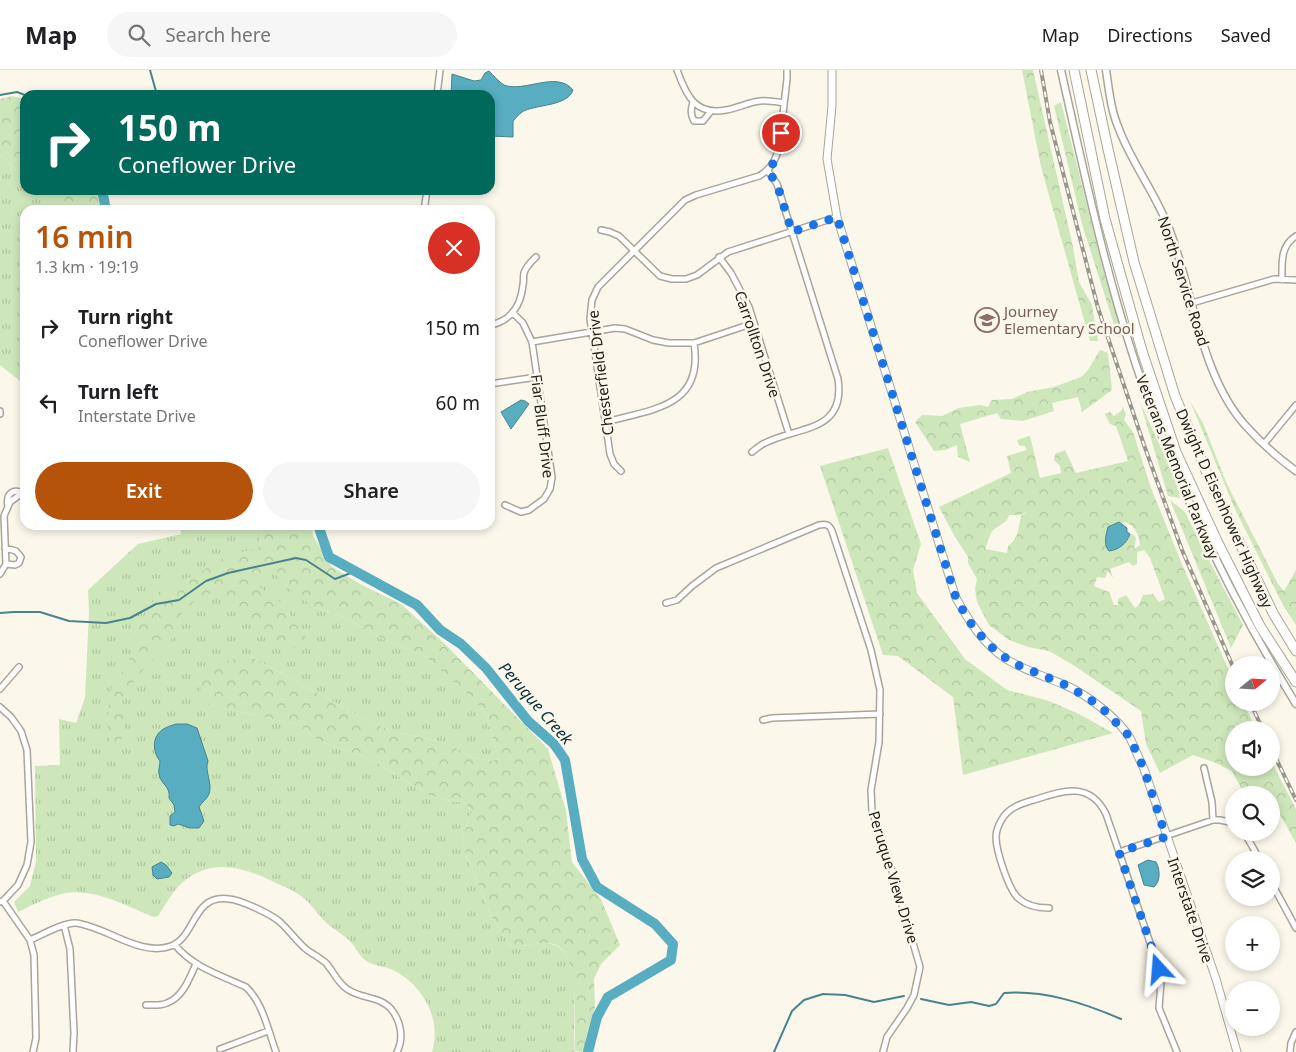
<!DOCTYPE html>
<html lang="en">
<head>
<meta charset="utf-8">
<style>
	:root { --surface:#fff; --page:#f6f6f6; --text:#202124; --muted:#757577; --line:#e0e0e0; --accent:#b45309 }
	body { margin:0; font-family:"Noto Sans",sans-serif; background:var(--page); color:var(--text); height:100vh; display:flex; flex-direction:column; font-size:19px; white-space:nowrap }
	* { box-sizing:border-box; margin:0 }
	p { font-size:16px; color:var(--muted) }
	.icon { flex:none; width:28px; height:28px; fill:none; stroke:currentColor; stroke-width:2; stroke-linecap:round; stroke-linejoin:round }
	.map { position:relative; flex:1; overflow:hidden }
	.details { position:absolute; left:20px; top:135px; width:475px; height:325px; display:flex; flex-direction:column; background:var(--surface); border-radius:15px; box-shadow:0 2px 8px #0003 }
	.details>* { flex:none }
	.top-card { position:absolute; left:20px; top:20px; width:475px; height:105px; border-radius:15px; box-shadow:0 2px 8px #0003; background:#00695c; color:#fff; overflow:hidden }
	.needle { width:32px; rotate:72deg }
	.controls { position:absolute; left:1225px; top:586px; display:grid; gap:10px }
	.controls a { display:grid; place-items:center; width:55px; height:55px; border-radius:50%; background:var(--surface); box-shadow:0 2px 8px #0003; font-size:25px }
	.pin { position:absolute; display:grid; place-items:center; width:42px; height:42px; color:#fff; margin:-21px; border:2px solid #fff; border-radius:50%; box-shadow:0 1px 5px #0007 }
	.me { position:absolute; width:55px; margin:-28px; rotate:341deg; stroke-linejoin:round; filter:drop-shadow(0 0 4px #0008) }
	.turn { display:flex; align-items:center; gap:18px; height:105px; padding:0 15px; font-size:22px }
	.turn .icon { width:65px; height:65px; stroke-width:2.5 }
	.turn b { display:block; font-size:35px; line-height:42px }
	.round { display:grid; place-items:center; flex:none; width:52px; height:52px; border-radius:26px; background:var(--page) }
	.head { display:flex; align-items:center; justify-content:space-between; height:85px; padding:0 15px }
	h1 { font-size:30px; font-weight:600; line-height:38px; color:var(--accent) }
	.action { display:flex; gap:10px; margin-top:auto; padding:10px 15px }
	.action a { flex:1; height:58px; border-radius:30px; background:var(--accent); color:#fff; font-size:20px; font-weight:600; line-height:58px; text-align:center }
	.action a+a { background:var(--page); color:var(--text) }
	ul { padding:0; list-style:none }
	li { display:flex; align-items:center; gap:15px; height:75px; padding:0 15px }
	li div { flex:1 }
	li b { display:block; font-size:19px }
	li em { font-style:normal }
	header { display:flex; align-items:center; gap:30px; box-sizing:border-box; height:70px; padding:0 25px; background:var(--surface); border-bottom:1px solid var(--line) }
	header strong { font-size:24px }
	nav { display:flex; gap:28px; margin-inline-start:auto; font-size:18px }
	.search { width:350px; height:45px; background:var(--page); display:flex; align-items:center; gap:12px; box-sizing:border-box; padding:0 18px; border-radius:28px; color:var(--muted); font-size:19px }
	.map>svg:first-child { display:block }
	.grass { fill:url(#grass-tufts) }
	.forest { fill:url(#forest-crowns); fill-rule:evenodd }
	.water { fill:#58adc0; stroke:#48838f }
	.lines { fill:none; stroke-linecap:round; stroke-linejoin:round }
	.stream { stroke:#48838f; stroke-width:2 }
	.river { stroke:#58adc0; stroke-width:10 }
	.minor-casing { stroke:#a9a599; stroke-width:8 }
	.tertiary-casing { stroke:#a9a599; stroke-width:9 }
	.secondary-casing { stroke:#a9a599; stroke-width:9 }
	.motorway-casing { stroke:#a9a599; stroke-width:11 }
	.minor { stroke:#fff; stroke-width:5 }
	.tertiary { stroke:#fff; stroke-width:6 }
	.secondary { stroke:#fff; stroke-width:7 }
	.motorway { stroke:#fff; stroke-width:9 }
	.rail-casing { stroke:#99968d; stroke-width:4 }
	.rail { stroke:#fbf7ea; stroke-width:2; stroke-dasharray:5.5; stroke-linecap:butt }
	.route { stroke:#1a73e8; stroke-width:9; stroke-dasharray:0 16.2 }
	.labels { text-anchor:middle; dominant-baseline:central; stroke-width:5; stroke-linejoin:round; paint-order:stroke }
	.street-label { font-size:15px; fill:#22211c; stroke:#fbf7ea }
	.education-label { font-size:15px; fill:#785e54; stroke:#fbf7ea; text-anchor:start }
	.water-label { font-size:16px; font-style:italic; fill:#053039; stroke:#fbf7ea }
</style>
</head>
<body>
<header>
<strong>Map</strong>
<div class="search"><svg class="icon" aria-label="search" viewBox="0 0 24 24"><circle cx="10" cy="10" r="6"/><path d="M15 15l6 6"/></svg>Search here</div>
<nav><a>Map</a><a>Directions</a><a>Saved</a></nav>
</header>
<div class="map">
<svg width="1296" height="982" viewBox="0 0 1296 982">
	<defs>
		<pattern id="grass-tufts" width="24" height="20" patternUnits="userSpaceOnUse" patternTransform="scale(1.25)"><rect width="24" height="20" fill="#cde7bb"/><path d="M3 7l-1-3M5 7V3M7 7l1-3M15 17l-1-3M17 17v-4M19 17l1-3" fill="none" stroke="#b0c6a0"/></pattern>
		<pattern id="forest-crowns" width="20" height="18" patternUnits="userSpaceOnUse" patternTransform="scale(1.25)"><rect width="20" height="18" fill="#cde7bb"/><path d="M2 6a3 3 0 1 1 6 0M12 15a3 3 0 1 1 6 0" fill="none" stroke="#b0c6a0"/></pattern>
	</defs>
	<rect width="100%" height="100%" fill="#fbf7ea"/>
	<path class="grass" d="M0 85 25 108V120H40L66 140H25V315L0 295Z
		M180 455H262L260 477 314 537 348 549 383 569 426 587 449 607 472 628 486 644 499 689 492 691 474 688 443 672 394 662 370 652 250 586 210 635 300 655 319 671 370 689 429 725 449 731 465 732 472 742 462 767 466 785 493 849 512 878C524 876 540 871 551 874 585 880 571 958 575 982H432C442 949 423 915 393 900 385 896 372 896 365 890 359 885 356 878 351 872 345 866 337 861 330 856 321 849 315 839 307 831 299 823 288 818 278 814 246 798 213 786 182 813 171 823 166 835 158 846L154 847C126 836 92 816 61 824 46 828 32 835 18 842L14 832 30 816 36 791 35 696 60 695 59 649 76 653 85 628 89 542 88 520 138 474 181 464Z"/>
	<path class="forest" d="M1022 0H1033L1073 177 1079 212 1092 235 1098 271H1090L1041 97Z
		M12 26 25 29V108L0 85V29Z
		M1061 32 1105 207 1124 265 1118 267 1082 154 1054 36Z
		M40 120H98L99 135 101 140H66Z
		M1100 280 1108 283 1112 320 1082 342 1078 327 1052 333 1054 341 1023 351 1001 349 997 343 960 354 970 392 958 387 957 375 945 380 934 381 915 352 922 345 942 346 959 338 980 335 988 337 992 330 1012 329 1027 322 1054 317 1081 307 1088 300Z
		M1190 331 1203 353 1226 412 1278 514 1284 521 1296 500V555L1284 537 1234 437Z
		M1140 332 1178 415 1180 428 1168 426Z
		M1123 337 1126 345 1124 350 1133 362 1151 418 1184 499 1234 612V632L1243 633 1257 660H1234V698H1271V691L1296 739V773L1275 736 1271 735V725H1245L1232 701 1216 693 1193 685 1160 703 1146 674 1141 641 1073 595 1049 581 1028 577 1009 570 989 555 977 532 975 519 977 509 968 493V487L955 467 939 437 1011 403 1007 386 1027 380 1025 376 1019 375 1017 370 1030 366 1040 408 1061 403 1060 396 1054 390 1055 384 1065 380 1076 403 1128 391 1116 356 1110 354 1105 344 1110 342 1114 346 1121 341ZM1027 442 1021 446C1018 458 1019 468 1008 476L1007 483 985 479C988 474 988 468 991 463 996 455 1007 455 1009 445H1020ZM1125 452C1135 455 1139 465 1140 475L1134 479 1136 468 1133 464H1130C1127 473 1119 480 1109 481L1108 457ZM1144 480 1150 488 1165 529 1159 532 1153 524 1143 525 1139 535 1135 538 1126 525 1118 529V535H1114L1109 522 1094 516 1097 507 1105 508 1108 501 1113 508 1110 499 1129 492 1133 496 1137 494V482Z
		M888 378 921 474 913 500 917 523 965 589 1007 620 1049 631 1079 644 1113 663 963 705 953 627 898 586 883 585 820 396Z
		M1170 430 1185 442 1213 498 1243 555 1231 578Z
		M262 455H312L313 466 332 497 362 515 401 534 445 574 548 679 566 741 572 792 601 829 620 875 601 894 594 909 595 937 589 972 584 982 575 981C574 958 580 889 558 876 546 869 525 876 512 878L493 849 466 785 462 767 472 742 465 732 449 731 429 725 370 689 319 671 300 655 209 635 201 623 199 605 212 594 250 586 370 652 394 662 443 672 474 688 492 691 499 689 486 644 472 628 426 587 383 569 348 549 314 537 286 517 275 504 261 505 256 513 258 516 282 533 308 570 302 579 289 576 263 562 234 534 215 522 199 527 182 543 169 575 142 601 122 627 125 665 117 675 110 672 107 652 112 614 127 597 140 553 161 518 196 505 225 487 260 477Z"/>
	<path class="water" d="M489 1C493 5 499 12 504 15 524 23 557 0 573 20 567 37 535 34 522 42 519 44 516 48 513 51V67L490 66V25H451L452 4 474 11 481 10 485 3Z
		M521 330 525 331 529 334 511 359 501 342Z
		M1119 452 1127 458V462L1130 464C1127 473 1119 480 1109 481 1103 474 1106 465 1108 457Z
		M176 654H187L197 658 208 691C204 701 213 713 209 724 207 729 202 732 199 737L204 751 199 758H190L178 754 174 756 170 755V746L175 742 174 735 169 728C171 716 160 714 159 704 158 700 160 695 160 691 154 684 152 672 158 664 162 658 170 656 176 654Z
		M1148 790 1156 792C1160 799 1161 811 1154 817L1144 815 1138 795Z
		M161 792 166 795 172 803 169 807 157 809 153 805 152 797Z"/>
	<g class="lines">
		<path class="stream" d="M150 0 157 25
			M0 25 17 22 25 25
			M0 543 14 542H40L69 551 106 553 130 548 156 534 179 530 206 511 228 503 296 488 306 490 335 509 356 501
			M921 929 949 935 971 932 989 936 996 934 1004 923C1044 920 1084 933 1121 949
			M774 982 792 941 804 930 823 924 845 925 874 932 904 926"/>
		<path class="river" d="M102 120 106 140
			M318 455 329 487 417 535 440 560 461 574 486 598 528 651 554 674 565 690 582 789 597 817 655 854 673 874 671 890 608 927 597 947 588 982"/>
		<defs>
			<path id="minor" d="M677 0C686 25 695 46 726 40 738 38 749 32 760 31 768 30 777 32 784 33
				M437 25 440 0
				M693 32C691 39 690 44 694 51H703L711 41
				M425 134 427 120
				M601 160 610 162 619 166 660 206 672 209H686L697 205 728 182 837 147
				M719 187 731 203 749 237 789 364
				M1282 210C1282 193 1280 176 1296 166
				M1192 233 1274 209 1296 210
				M490 255C511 251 521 235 523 215 524 211 523 207 524 203 526 196 531 192 536 187
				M532 272 615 258 625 259 653 270 669 273H694L754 253
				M490 314 537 307
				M0 341V344
				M606 352C653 339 704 337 694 273
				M1264 374 1296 335
				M752 382C756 379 760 375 765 373 798 356 846 363 838 309L777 114 768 101
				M621 401 614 394 610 384 590 249 592 230 598 217 685 130 696 125 759 106C771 99 775 91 779 78L787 9V0
				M505 435 521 442 529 440 544 429 550 419 552 407 532 272 523 253 513 243
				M8 437C6 426 10 419 21 422
				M5 478 16 481 21 487 19 493 15 495 6 494
				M0 504 6 494 4 446 10 432 25 421
				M666 533 677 530 692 516 716 498 819 455C826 454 829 454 832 461L871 580 880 620 879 672 871 720 872 741 886 780 920 897 914 925 907 938 887 967 883 982
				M0 619 19 597
				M0 637 11 647 21 661 27 680 31 772 27 795 18 815 3 831 0 832
				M763 650 772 648 880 644
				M1204 698 1212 732 1213 750
				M1244 762 1260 790
				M1119 782 1213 750H1220L1234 753
				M1271 812 1296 858
				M3 831 30 870 34 885 36 968 33 982
				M1049 838C1038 838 1025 835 1017 827 1008 817 996 781 996 767 996 761 999 754 1002 749 1010 736 1024 733 1037 729 1065 720 1090 712 1106 744L1159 899 1161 912 1159 938 1177 982
				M64 855 70 879 74 963 73 982
				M30 870C42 865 64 852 76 853 107 857 140 887 171 876 196 867 192 824 229 829 241 830 271 844 280 852 290 861 297 872 307 880 313 884 320 888 326 893 333 901 337 912 347 919 361 929 380 926 391 939 401 951 404 968 397 982
				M175 875C193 897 220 905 246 917 263 933 268 960 276 982
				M146 935C152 935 161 936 167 933 183 927 189 909 196 894
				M220 979 268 961
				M1290 982 1291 973 1296 962"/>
			<path id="tertiary" d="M1061 0C1087 116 1112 235 1154 346 1192 447 1240 543 1296 634
				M1106 0C1109 20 1111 41 1119 59 1132 94 1157 125 1170 161 1193 222 1201 306 1245 355 1260 372 1278 388 1296 401"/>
			<path id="secondary" d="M832 0V36L827 89 837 147 956 528C969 551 983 574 1006 589 1024 600 1046 607 1065 615 1086 624 1118 648 1130 668 1135 678 1139 689 1144 699L1216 909 1237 982"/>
			<path id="motorway" d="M1074 0 1105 149 1142 281 1176 382 1218 473 1260 556 1296 612
				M1091 0 1108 79 1134 192 1175 326 1211 413 1273 543 1296 581"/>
		</defs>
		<use href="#minor" class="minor-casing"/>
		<use href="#tertiary" class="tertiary-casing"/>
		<use href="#secondary" class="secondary-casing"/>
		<use href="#motorway" class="motorway-casing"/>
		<use href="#minor" class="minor"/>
		<use href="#tertiary" class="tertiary"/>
		<use href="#secondary" class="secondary"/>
		<use href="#motorway" class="motorway"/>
		<defs>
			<path id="rail" d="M1041 0 1050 52 1098 238 1144 375 1182 480 1234 599
				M1250 632 1263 660
				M1271 678 1296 730"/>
		</defs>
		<use href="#rail" class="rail-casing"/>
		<use href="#rail" class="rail"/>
	</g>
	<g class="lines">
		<path class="route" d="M781 63 776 89 768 101 777 114 792 162 837 147 956 528 969 551 987 573 1000 584 1013 593 1068 616 1091 630 1104 640 1129 666 1144 699 1166 767 1119 782 1159 899"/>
	</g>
	<defs>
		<symbol id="school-ring" viewBox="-11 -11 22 22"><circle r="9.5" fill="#fbf7ea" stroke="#8d6e63" stroke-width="1.5"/><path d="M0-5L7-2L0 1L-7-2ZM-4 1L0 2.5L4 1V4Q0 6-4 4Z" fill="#8d6e63"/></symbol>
	</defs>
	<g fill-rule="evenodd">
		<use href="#school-ring" x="973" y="236" width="28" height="28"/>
	</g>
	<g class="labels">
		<g class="street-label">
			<text transform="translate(1184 211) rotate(72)">North Service Road</text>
			<text transform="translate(758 274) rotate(71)">Carrollton Drive</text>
			<text transform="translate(600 303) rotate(-97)">Chesterfield Drive</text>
			<text transform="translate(543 356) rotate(83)">Fiar Bluff Drive</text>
			<text transform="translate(1178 397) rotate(68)">Veterans Memorial Parkway</text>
			<text transform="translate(1225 438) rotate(66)">Dwight D Eisenhower Highway</text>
			<text transform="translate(894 807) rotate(73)">Peruque View Drive</text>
			<text transform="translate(1191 840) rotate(71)">Interstate Drive</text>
		</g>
		<g class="education-label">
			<text x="1004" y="241">Journey<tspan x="1004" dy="17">Elementary School</tspan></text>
		</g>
		<g class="water-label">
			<text transform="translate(536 633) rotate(49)">Peruque Creek</text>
		</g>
	</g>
</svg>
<div class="controls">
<a><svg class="needle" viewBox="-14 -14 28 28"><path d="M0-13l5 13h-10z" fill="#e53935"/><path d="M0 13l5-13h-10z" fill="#757577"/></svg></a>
<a><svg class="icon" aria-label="sound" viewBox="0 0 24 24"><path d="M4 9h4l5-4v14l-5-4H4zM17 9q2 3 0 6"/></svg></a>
<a><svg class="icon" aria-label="search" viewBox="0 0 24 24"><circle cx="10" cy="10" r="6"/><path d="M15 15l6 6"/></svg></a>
<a><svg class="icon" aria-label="layers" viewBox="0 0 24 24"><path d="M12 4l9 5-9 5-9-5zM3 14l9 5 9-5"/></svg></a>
<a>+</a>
<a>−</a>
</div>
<div class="pin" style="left:781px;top:63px;background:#d93025"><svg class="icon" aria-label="arrive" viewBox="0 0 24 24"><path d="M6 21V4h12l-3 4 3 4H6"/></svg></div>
<svg class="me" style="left:1159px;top:899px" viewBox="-20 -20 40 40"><path d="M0-17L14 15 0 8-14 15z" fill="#1a73e8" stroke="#fff" stroke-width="4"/></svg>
<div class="top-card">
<div class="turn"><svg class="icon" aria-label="right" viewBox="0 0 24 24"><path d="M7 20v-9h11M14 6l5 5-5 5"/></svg><div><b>150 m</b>Coneflower Drive</div></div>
</div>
<section class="details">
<div class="head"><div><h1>16 min</h1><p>1.3 km · 19:19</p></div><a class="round" style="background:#d93025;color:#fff"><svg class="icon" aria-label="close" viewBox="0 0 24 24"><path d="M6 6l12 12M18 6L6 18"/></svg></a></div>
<ul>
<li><svg class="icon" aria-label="right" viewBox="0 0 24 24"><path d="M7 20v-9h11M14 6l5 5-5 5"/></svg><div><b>Turn right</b><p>Coneflower Drive</p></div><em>150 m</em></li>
<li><svg class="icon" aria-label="left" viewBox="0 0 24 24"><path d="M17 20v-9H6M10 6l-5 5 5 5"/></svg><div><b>Turn left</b><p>Interstate Drive</p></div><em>60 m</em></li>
</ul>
<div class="action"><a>Exit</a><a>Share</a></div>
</section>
</div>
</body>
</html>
